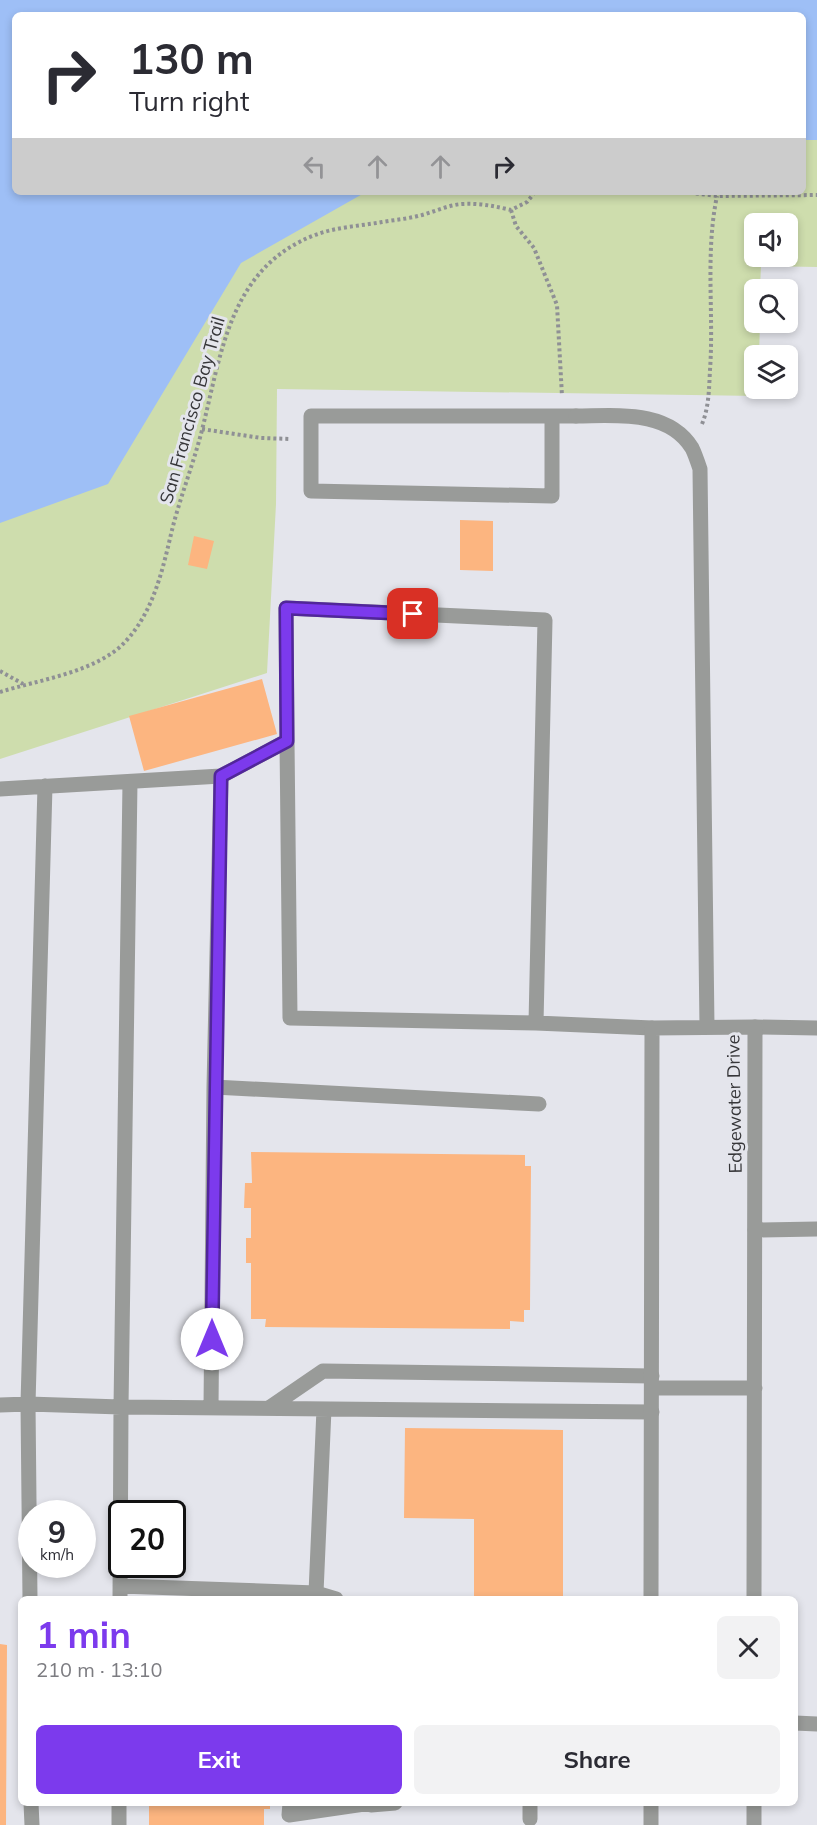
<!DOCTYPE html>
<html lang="en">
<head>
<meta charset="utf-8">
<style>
	:root { --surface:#fff; --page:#f2f2f3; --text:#2b2b33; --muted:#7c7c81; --accent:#7c3aed }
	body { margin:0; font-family:Mulish,sans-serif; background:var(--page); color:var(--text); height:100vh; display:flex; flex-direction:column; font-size:22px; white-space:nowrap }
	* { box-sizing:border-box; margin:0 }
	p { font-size:20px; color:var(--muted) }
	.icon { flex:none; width:33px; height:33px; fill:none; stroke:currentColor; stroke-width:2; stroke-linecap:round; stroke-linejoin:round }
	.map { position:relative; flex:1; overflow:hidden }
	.details { position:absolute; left:18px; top:1596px; width:780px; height:210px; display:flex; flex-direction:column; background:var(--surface); border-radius:9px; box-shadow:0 3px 9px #0003 }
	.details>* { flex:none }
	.banner { position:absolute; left:12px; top:12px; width:794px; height:183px; border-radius:9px; box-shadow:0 3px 9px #0003; background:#fff; color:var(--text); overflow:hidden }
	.controls { position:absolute; left:744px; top:213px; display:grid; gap:12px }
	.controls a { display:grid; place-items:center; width:54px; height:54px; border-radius:9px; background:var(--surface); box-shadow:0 3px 9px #0003; font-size:30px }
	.speed { position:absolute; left:18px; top:1500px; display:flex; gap:12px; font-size:30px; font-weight:700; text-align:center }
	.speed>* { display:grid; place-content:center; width:78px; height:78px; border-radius:50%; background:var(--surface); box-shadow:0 3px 9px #0003; line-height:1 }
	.speed small { font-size:15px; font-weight:400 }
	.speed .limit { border:3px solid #111; border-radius:9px; background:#fff; color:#111 }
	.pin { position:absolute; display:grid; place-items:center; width:51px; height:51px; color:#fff; margin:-26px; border-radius:12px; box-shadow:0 3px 9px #0006 }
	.me { position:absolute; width:66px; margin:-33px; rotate:0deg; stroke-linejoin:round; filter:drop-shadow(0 0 4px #0008) }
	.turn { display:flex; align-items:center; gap:21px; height:126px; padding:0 18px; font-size:27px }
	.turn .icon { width:78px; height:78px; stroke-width:2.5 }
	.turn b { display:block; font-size:42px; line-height:51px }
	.lanes { display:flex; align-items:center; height:57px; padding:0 18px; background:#0003; justify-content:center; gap:30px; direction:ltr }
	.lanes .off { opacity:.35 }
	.round { display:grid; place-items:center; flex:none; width:63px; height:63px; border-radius:9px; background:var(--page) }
	.headline { display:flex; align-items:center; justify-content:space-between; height:102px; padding:0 18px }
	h1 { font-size:36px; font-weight:700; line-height:45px; color:var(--accent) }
	.primary-button { display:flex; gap:12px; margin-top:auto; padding:12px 18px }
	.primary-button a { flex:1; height:69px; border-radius:9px; background:var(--accent); color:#fff; font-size:24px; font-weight:700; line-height:69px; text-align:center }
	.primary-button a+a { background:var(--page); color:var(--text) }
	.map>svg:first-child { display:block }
	.green { fill:#ceddad; fill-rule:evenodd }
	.water { fill:#9ebff6 }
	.building { fill:#fcb580 }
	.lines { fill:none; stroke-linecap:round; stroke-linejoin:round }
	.path { stroke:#8f9095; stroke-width:4; stroke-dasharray:3 3; stroke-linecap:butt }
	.lane { stroke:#999b99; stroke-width:15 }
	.street { stroke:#999b99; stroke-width:15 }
	.route-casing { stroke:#51269a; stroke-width:15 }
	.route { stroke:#7c3aed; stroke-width:10 }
	.labels { text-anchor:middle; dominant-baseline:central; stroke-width:6; stroke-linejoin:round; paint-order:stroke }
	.street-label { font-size:18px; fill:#363639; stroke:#e4e5ec }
</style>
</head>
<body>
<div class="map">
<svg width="817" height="1825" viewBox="0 0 817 1825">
	<rect width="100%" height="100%" fill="#e4e5ec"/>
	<path class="green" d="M0 0H817V267L761 266 760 289 754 290V322L760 323 759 355 754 356V388L759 389 758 396 277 389 276 504 267 673 0 759ZM15 15H802V192H15ZM754 224H788V256H754Z"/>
	<path class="water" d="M0 0H817V140H803L802 15H15V192H366L241 263 108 484 0 523Z"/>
	<path class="building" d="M460 520 493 521V571L460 570Z
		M194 536 214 541 207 569 188 565Z
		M262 679 277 734 144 771 129 716Z
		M251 1152 525 1155V1166H531L530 1310H524V1322L510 1321V1329L265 1327 266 1319H251V1263H246V1238H251V1208H244L245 1183H252Z
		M405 1428 563 1430V1599H474V1519L404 1518Z
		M0 1644 7 1645 6 1825H0Z
		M149 1803H270V1809H264V1825H149Z"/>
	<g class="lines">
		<path class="path" d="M684 192 717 196 817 195
			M511 210 516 226 534 248 557 305 562 396
			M702 424C709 407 709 389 710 370 714 313 705 253 717 196
			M202 429 261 438 291 439
			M0 671 23 684
			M0 692C38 680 97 672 125 642 155 610 163 567 173 526 182 492 195 459 203 426 222 350 231 267 315 235 336 227 360 226 382 222 394 220 406 219 418 216 432 213 447 205 462 204 479 203 494 206 511 210L527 202 535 192"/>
		<path class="lane" d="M552 416V496L311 491V416H576
			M287 741 290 1018 536 1023
			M221 776 287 741 286 608 545 620 536 1023 652 1028
			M130 782 121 1407 652 1412
			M0 789 221 776 214 1087
			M755 1027 817 1028
			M755 1230 817 1229
			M0 1405 28 1404 45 786
			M211 1408 214 1087 539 1104
			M269 1408 323 1371 652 1376
			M120 1586 316 1593 324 1409
			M30 1599 28 1404 121 1407 120 1599
			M313 1599 316 1593 336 1599
			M795 1723 817 1724
			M31 1803 32 1825
			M290 1803 289 1815 371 1803
			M530 1803V1819
			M371 1805 395 1803
			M119 1825V1803"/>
		<path class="street" d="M576 416C615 416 668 409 692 448 695 454 698 463 700 469L707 1027
			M652 1388H755
			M651 1599 652 1028 755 1027 754 1599
			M651 1825V1803
			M754 1825V1803"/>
	</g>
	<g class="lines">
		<defs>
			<path id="route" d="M212 1339 221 776 287 741 286 608 413 614"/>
		</defs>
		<use href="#route" class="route-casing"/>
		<use href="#route" class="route"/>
	</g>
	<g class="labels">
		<g class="street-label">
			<text transform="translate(192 410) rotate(-74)">San Francisco Bay Trail</text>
			<text transform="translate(734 1104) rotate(-91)">Edgewater Drive</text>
		</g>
	</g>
</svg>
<div class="controls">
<a><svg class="icon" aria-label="sound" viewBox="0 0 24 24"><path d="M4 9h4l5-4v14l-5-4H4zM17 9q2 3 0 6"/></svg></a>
<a><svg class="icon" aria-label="search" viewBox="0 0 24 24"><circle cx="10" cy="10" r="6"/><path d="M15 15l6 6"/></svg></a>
<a><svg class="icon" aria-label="layers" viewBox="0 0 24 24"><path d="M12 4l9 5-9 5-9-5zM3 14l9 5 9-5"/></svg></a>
</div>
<div class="speed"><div>9<small>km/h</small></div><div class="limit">20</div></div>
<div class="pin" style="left:413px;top:614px;background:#d93025"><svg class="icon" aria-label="arrive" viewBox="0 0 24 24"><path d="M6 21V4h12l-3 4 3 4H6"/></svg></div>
<svg class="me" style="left:212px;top:1339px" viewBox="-20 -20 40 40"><circle r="19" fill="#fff"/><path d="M0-13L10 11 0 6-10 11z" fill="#7c3aed"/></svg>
<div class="banner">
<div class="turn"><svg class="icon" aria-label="right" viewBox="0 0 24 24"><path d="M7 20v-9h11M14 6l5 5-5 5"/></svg><div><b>130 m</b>Turn right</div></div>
<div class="lanes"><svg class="icon off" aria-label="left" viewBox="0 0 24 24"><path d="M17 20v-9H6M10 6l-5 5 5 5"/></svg><svg class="icon off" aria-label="ahead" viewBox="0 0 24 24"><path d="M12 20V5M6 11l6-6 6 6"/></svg><svg class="icon off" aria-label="ahead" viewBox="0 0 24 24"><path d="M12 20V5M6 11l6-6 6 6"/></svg><svg class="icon" aria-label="right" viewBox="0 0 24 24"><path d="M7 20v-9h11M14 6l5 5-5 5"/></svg></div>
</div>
<section class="details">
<div class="headline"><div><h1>1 min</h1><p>210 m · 13:10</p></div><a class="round"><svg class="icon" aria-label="close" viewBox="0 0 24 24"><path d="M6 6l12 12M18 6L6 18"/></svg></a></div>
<div class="primary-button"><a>Exit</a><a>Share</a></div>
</section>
</div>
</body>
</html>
